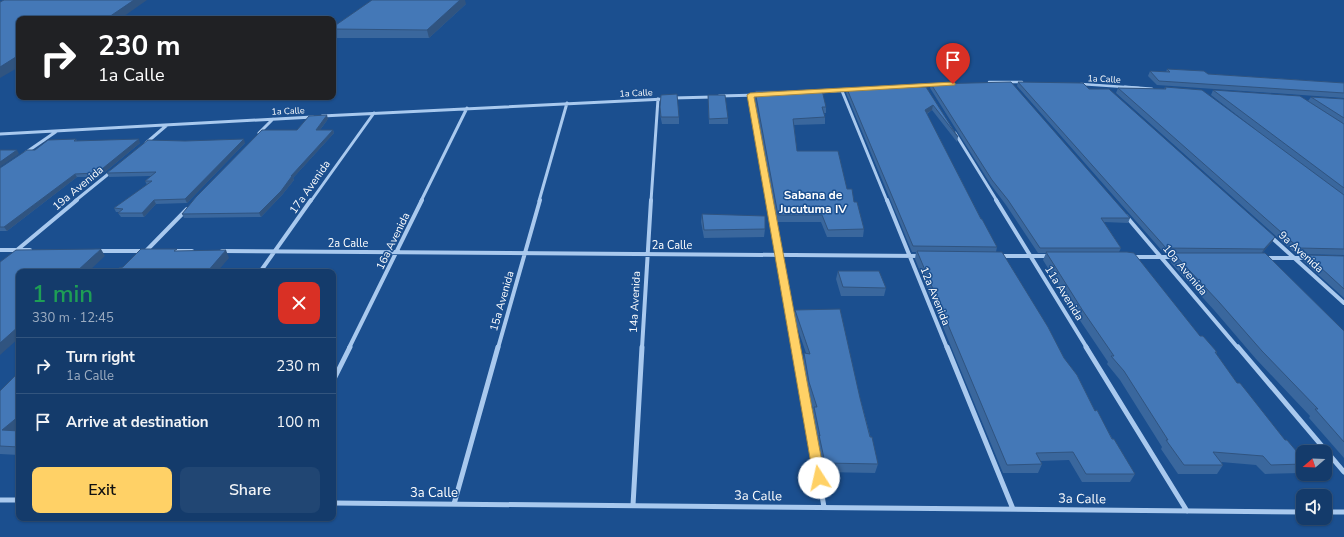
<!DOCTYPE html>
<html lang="en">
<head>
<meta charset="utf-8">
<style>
	:root { --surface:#143b6b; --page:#214673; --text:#f1f3f6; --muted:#9dadc1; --line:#33557e; --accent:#ffd166 }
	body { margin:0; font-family:"Nunito Sans",sans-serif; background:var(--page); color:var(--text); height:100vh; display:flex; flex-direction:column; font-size:15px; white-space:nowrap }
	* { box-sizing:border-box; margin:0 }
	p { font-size:13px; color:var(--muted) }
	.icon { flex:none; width:22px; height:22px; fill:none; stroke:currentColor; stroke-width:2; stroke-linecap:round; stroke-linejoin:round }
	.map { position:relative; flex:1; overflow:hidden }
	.sheet { position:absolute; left:16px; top:269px; width:320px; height:252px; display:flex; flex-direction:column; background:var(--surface); border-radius:8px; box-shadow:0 1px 3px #0004,0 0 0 1px var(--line) }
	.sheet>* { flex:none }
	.hud { position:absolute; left:16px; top:16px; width:320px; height:84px; border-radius:8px; box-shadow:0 1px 3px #0004,0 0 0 1px var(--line); background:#202124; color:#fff; overflow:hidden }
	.needle { width:26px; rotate:251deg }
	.tools { position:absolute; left:1296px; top:445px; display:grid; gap:8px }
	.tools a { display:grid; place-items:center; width:36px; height:36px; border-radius:8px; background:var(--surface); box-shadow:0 1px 3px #0004,0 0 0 1px var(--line); font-size:20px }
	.pin { position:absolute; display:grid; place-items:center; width:34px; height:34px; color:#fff; margin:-41px -17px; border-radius:50% 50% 50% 0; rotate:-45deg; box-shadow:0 0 4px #0007 }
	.pin .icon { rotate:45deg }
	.me { position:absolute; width:44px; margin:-22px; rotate:350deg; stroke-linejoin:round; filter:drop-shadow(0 0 3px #0008) }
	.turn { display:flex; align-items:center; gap:14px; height:84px; padding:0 16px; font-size:18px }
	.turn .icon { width:52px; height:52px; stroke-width:2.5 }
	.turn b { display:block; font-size:28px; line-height:34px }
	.round { display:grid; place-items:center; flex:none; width:42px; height:42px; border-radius:8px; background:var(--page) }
	.overview { display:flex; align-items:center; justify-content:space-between; height:68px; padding:0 16px }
	h1 { font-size:24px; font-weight:600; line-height:30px; color:#1e9e55 }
	.primary-button { display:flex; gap:8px; margin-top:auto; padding:8px 16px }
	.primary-button a { flex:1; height:46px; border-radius:8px; background:var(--accent); color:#111; font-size:16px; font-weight:600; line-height:46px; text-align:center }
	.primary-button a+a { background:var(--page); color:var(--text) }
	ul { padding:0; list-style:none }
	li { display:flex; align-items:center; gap:12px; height:56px; padding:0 16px; border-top:1px solid var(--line) }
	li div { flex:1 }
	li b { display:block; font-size:15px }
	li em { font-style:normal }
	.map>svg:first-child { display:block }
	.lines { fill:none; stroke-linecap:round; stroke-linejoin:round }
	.street-far3 { stroke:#a9c9ee; stroke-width:2.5 }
	.street-far2 { stroke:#a9c9ee; stroke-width:3 }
	.street-far1 { stroke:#a9c9ee; stroke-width:4 }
	.street { stroke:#a9c9ee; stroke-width:5 }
	.wall { fill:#3a679d }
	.shaded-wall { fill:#305480 }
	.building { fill:#4478b7; stroke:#305480 }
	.route { fill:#ffd166; stroke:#a68842 }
	.labels { text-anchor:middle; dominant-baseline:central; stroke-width:3; stroke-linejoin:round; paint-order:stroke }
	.far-street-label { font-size:9px; fill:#fff; stroke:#1b4f8f }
	.street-label { font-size:11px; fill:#fff; stroke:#1b4f8f }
	.neighbourhood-label { font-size:12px; font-weight:bold; fill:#fff; stroke:#1b4f8f }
	.near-street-label { font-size:13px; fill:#fff; stroke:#1b4f8f }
</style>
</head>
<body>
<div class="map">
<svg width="1344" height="537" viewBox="0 0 1344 537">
	<rect width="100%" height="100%" fill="#1b4f8f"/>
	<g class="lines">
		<path class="street-far3" d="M989 82H1022
			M1081 84 1139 88
			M885 88 934 85"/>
		<path class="street-far2" d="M1125 87 1152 89
			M885 88 900 87
			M842 91 887 201
			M817 92 850 90
			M751 95 770 201
			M719 96 759 95
			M673 98 713 97
			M322 116 665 99
			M259 133 273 119
			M955 133 997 201
			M0 134 313 117
			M146 143 167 125
			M25 153 57 131
			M75 201 112 171
			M311 201 374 113
			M421 201 467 108
			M539 201 567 103
			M651 201 658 99"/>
		<path class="street-far1" d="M770 200 796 348
			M887 200 947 348
			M996 200 1087 348
			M1126 216 1238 348
			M1270 236 1344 303
			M0 250H30
			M17 250 77 200
			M96 251H144
			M172 251H192
			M222 251 920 256
			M144 253 187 209
			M1000 256H1050
			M1132 257H1176
			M1264 258H1310
			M260 272 311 200
			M349 348 422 200
			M498 348 540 200
			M642 348 651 200"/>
		<path class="street" d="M796 347 824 507
			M947 347 1013 509
			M1086 347 1187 511
			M1238 347 1344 472
			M333 381 350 347
			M0 500H19
			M333 503 1303 512
			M454 504 498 347
			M633 505 642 347
			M1325 512H1344"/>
	</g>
	<path class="wall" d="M466 4 429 38H333V27Z
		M1167 69 1208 74 1344 83V98L1157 85 1148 76 1150 71 1166 72Z
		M1018 82 1089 89 1275 237 1272 242 1262 253 1344 331V458L1309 418 1310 416 1256 359 1214 310 1171 263V262L1170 260 1174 253H1164L1017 86Z
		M931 84 1130 218 1128 223 1104 222 1121 248 1119 252 1200 336 1217 352 1216 354 1237 383 1285 440 1303 459V469L1300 473 1265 474 1256 465 1221 462 1223 465 1217 474H1178L1161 449 1162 447 1120 380 1107 364 1108 362 1079 319 1043 260 1046 253H1038L1006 205 991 185 930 88Z
		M926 87 958 137 957 142 932 110 927 114 981 219 997 247 996 252 1064 358 1095 411 1135 474 1130 482H1082L1069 460 1040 461 1042 464 1038 473H1003L915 259 916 252H912L846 93 847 89Z
		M1165 87 1255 129 1211 95 1213 90 1308 101 1311 97 1344 99V255L1296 254 1116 93 1118 88 1164 89Z
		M755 91 826 107V113H824L825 117V124L794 125 797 151 847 189 854 202 864 229 863 237H827L821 222H777L754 97Z
		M708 95 728 118V124H709Z
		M660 107 679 117V124H662L660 114Z
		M328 119 320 130H333L334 133 293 178 294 180 282 195 261 217 184 218 182 214 297 130Z
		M76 139 77 141 140 143 99 177H77L7 231H0V168L35 150Z
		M245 143 187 203 156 204 144 217H121L118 213 119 212H116L114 208 147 185 145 181 151 176 109 177 107 173Z
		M702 214 765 229 764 237 704 238 701 222Z
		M1307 255 1344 256V298L1303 261Z
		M838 271 886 288 884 296H841L836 279Z
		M795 310 860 398 878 464 875 473 823 472 817 444 818 440 812 416 813 409 808 391 803 362 804 353H806L794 318Z
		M0 391 17 431H19V455L0 454Z"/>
	<path class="shaded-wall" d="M134 0H147L120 19H106Z
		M460 0H465L466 4 429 38 427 30Z
		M19 55V67L0 78V67Z
		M933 105 932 110 924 115 925 110Z
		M327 115 328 119 317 134 316 130Z
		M333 130 334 133 293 178 294 180 282 195 261 217 259 213 291 176Z
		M139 139 140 143 99 177 97 173Z
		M244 139 245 143 187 203 185 199Z
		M17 150 19 154 0 167V162Z
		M75 174 77 177 7 231 4 227Z
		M154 200 156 204 144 217 142 213Z
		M1275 237 1272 242 1261 254 1264 249Z
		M101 249 105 256 88 272H76Z
		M226 250 229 258 217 272H207Z
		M19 324V338L0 355V343Z
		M19 416V429L8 439 2 430Z"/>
	<path class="building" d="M4 0H134L106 19H19V55L0 67V2Z
		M372 0H460L427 30 333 29V27Z
		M1167 69 1204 71 1208 74 1344 83V93L1159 81 1150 71 1170 72Z
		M1011 82 1130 218H1101L1121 248H1040L1008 200 992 180 931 84Z
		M1018 82 1083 83 1089 89H1109L1275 237 1264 249 1166 248Z
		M926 87 958 137 933 105 925 110 981 219H982L997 247 913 246 847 89Z
		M1165 87 1202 90 1344 195V249L1299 248 1118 88 1166 89Z
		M822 90 826 107H822L825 117 793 119 797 151H838L847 189H852L854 202H857L864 229 828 230 822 215H778L755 91Z
		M1213 90 1300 96 1344 124V188Z
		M677 94 679 117H661L660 107 661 95Z
		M708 95H725L728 118 709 119Z
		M1311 97 1344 99V118Z
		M327 115 316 130H333L291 176H292L281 191 259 213 182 214 196 197 262 130H297L309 116Z
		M76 139 74 141 139 139 97 173 75 174 4 227H0V168L27 150H35L48 140Z
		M244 139 185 199 154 200 142 213H118L123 209 114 208 152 181H145L156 172 107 173 148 140 185 141Z
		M0 150H17L0 162Z
		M702 214 765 216V229L704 230Z
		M101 249 76 272H19V324L17 326H19L0 343V262L16 250Z
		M141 249H177L174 251 226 250 207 272H115L119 268 123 267Z
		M917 251 1002 252 1048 327 1064 358 1077 375 1095 411 1097 410 1112 439H1114L1135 474H1086L1073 452 1036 453 1042 464 1007 465Z
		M1046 252H1127L1134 253 1200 336H1203L1217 352H1215L1237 383H1240L1248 393 1285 440H1287L1303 459V464L1271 465 1263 456 1213 452 1223 465H1184L1166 440H1168L1124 371 1111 356H1114L1083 311Z
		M1174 253H1265L1344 331V442L1315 409H1318L1262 351 1219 302 1175 255H1176Z
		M1307 255 1344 256V289Z
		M838 271H879L886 288 843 287Z
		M840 309 860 398 870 437H872L878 464 825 463 819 435 820 436 814 407H817L809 382 804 353 810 354 795 310Z
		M19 372V416L2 430 19 431V447L0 446V391Z"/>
	<path class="route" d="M953 82 955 83V85L754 97 825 478 823 481 819 483 814 481 747 95 750 93Z"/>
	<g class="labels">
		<g class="far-street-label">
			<text transform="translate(1104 79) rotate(3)">1a Calle</text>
			<text transform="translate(636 93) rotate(-3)">1a Calle</text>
			<text transform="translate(288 111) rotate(-3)">1a Calle</text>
		</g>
		<g class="street-label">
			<text transform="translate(310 187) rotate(-55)">17a Avenida</text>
			<text transform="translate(78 188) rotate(-40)">19a Avenida</text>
			<text transform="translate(393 241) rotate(-64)">16a Avenida</text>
			<text x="348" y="243">2a Calle</text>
			<text x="672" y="245">2a Calle</text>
			<text transform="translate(1301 252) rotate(42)">9a Avenida</text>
			<text transform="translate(1185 270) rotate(50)">10a Avenida</text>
			<text transform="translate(1064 293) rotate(58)">11a Avenida</text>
			<text transform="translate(935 296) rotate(68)">12a Avenida</text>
			<text transform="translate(502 301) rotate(-74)">15a Avenida</text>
			<text transform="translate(635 302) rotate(-87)">14a Avenida</text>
		</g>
		<g class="neighbourhood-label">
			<text x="813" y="195">Sabana de<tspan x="813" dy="14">Jucutuma IV</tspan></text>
		</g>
		<g class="near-street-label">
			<text x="434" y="493">3a Calle</text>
			<text transform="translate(758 496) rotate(1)">3a Calle</text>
			<text transform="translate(1082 499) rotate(1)">3a Calle</text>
		</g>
	</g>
</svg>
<div class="tools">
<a><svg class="needle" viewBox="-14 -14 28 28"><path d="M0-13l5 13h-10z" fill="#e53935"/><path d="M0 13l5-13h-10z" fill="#9dadc1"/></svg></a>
<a><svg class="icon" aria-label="sound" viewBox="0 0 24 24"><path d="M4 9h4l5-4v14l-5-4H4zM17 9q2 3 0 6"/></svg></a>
</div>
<div class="pin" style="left:953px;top:84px;background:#d93025"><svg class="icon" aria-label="arrive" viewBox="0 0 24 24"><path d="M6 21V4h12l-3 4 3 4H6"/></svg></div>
<svg class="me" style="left:819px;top:478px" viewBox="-20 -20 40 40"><circle r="19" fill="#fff"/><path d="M0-13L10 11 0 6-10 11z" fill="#ffd166"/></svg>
<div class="hud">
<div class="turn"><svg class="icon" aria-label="right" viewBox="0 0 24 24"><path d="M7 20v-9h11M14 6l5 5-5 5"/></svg><div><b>230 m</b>1a Calle</div></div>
</div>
<section class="sheet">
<div class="overview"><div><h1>1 min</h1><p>330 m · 12:45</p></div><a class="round" style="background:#d93025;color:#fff"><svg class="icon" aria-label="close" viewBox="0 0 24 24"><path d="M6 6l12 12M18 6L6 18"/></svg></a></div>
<ul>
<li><svg class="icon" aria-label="right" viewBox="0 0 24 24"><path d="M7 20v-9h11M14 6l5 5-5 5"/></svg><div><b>Turn right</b><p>1a Calle</p></div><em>230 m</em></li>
<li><svg class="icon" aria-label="arrive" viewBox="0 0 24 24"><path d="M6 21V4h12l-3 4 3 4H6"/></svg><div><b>Arrive at destination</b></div><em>100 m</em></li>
</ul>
<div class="primary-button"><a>Exit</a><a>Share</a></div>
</section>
</div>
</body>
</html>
